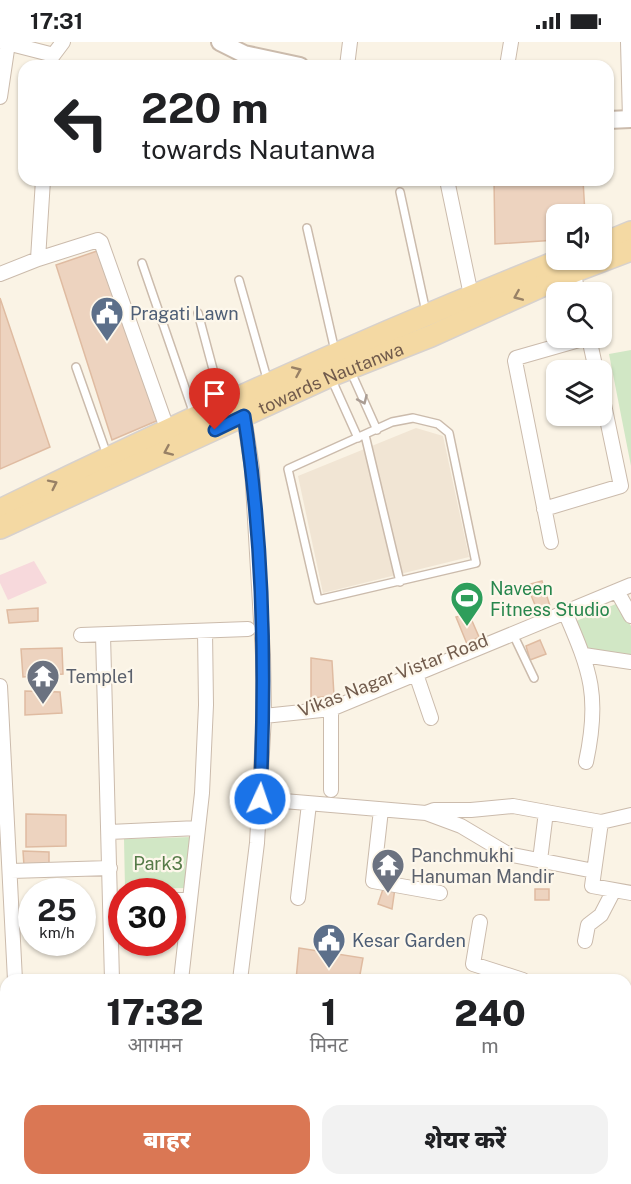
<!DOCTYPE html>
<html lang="hi">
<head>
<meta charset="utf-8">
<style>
	:root { --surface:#fff; --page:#f2f2f2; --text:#202124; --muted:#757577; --accent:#da7754 }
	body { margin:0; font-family:"Public Sans","Noto Sans Devanagari",sans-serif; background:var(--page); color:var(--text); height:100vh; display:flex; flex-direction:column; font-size:22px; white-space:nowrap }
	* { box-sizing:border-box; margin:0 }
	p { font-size:20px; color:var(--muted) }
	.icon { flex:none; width:33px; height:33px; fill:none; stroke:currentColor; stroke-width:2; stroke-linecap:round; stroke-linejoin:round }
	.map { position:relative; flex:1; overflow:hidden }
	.sheet { position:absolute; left:0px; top:932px; width:632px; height:212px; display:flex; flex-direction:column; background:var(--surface); border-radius:18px 18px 0 0; box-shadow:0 2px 4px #0004 }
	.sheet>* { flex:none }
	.banner { position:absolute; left:18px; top:18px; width:596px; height:126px; border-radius:18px; box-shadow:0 2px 4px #0004; background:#fff; color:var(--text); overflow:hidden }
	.buttons { position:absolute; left:546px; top:162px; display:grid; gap:12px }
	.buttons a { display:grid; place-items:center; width:66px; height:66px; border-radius:12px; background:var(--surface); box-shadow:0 2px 4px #0004; font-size:30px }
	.speed { position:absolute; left:18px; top:836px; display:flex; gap:12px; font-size:30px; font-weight:700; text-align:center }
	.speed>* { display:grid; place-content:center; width:78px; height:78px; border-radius:50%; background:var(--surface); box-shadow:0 2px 4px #0004; line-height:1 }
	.speed small { font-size:15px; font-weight:400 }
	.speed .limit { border:9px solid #d22; background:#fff; color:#111 }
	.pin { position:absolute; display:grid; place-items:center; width:51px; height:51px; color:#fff; margin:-62px -26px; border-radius:50% 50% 50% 0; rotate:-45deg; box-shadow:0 0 6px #0007 }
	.pin .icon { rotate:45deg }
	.me { position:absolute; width:66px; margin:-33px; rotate:3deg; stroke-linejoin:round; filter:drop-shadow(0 0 4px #0008) }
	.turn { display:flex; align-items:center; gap:21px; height:126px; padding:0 24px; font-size:27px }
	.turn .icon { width:78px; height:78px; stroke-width:2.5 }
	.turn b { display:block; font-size:42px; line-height:51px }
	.eta { display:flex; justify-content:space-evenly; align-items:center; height:102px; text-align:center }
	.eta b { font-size:36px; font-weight:800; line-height:42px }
	.button { display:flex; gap:12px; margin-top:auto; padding:12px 24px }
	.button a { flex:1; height:69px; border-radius:18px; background:var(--accent); color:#fff; font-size:24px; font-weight:800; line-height:69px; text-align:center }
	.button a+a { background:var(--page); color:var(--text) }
	.status { display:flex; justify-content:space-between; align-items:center; height:42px; padding:0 30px; background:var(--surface); direction:ltr }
	.status svg { height:16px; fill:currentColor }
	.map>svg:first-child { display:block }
	.residential { fill:#f1e5d4 }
	.medical { fill:#f7d9dc }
	.green { fill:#d1e7c5 }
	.building { fill:#edd3bf; stroke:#dfbba1; stroke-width:1.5 }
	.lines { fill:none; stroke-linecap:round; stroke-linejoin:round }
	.service-casing { stroke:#cbbbac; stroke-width:10 }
	.minor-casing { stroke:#cbbbac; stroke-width:16 }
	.tertiary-casing { stroke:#cbbbac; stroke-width:20 }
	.primary-casing { stroke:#d7d1cd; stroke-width:24 }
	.service { stroke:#fff; stroke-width:7 }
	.minor { stroke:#fff; stroke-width:14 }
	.tertiary { stroke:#fff; stroke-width:16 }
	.primary { stroke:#f4d9a3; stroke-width:21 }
	.oneway { stroke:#988166 }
	.oneway2 { stroke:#aa9d94 }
	.route-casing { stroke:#114b97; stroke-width:15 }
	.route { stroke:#1a73e8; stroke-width:10 }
	.labels { text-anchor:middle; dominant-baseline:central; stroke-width:4.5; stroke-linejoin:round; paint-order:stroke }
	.service-label { font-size:18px; fill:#4e5e75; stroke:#fdf7eb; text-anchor:start }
	.street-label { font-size:18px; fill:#715b4c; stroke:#fdf7eb }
	.leisure-label { font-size:18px; fill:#27864d; stroke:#fdf7eb; text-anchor:start }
	.worship-label { font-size:18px; fill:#5b616d; stroke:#fdf7eb; text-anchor:start }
	.park-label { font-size:18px; fill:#557b48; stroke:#fdf7eb }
</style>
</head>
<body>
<div class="status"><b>17:31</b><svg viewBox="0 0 49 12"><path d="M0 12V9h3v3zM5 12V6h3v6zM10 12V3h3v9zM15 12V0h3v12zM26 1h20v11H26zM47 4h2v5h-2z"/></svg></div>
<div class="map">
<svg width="631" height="1142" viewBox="0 0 631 1142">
	<rect width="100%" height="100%" fill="#faf3e5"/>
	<path class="residential" d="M416 386 443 394 469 515 323 551 298 434Z"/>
	<path class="medical" d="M34 519 47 541 8 558 0 541V533Z"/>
	<path class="green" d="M631 308V424L609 312Z
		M618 561 631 584V616L587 610 574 580Z
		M192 795 187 846 125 847 124 797Z
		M114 1137H177L175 1142H117Z"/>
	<path class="building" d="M494 138H583L585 172H556V198L495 202Z
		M100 208 161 377 112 398 56 223Z
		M0 256 50 405 0 427Z
		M542 539 551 567 539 573 527 543Z
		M38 566V579L9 581 7 568Z
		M469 572 479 595 467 602 456 575Z
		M540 598 546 612 530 618 526 604Z
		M62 606 63 632 23 635 21 607Z
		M311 616 332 619 334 654 311 656Z
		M25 649 60 650 62 671 25 673Z
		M26 772 66 773V804L26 805Z
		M23 809 49 810V823L24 824Z
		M384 844 395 846 392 867 378 862Z
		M535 847H549V858H535Z
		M299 906 363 916 359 938H296Z
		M399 1137H447L467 1142H398Z"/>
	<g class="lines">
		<defs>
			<path id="service" d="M400 150 426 270
				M307 186 335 309
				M142 221 194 372
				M239 238 268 340
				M198 271 222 361
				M76 325 107 413
				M351 330 377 388
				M331 336 358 396
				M413 376 438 382 449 391 476 521 318 558 288 427 392 380Z
				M365 393 400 540
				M513 592 534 636
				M273 1142 274 1137"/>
			<path id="minor" d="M3 0 50 12V24
				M628 0 630 77
				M51 16 63 0
				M347 24 350 0
				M507 24 511 0
				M0 55 8 1
				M43 138 38 217 98 198 101 200 168 389
				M447 138 471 253
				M573 230 578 250
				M0 232 38 217
				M589 296 596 328
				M544 467 621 444 602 353
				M551 500 515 319 516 316 586 296
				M617 549 631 574
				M565 570C591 630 600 655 586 720
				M81 593 248 587
				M103 593 112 938
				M584 613 631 620
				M416 632 431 676
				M0 644 15 938
				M331 667V748
				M264 674 331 667 631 543
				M260 757 426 771 461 784 508 812 594 829
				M381 768 373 839 440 851
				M426 771 434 768H471L513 764 601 780 631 773
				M601 780 592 844 631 851
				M109 790 198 786
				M540 818 546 770
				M11 829 110 826
				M298 856 309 762
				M172 858H190
				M480 880 473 922 523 938
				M585 899 588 883 601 873 614 848
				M181 938 202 751 206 663 205 589
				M240 938 257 801 264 674 263 613 252 426 244 374
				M626 955 631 957
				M626 1007 631 1008
				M626 1064 629 1062 631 1050
				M0 1078H6
				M626 1123 631 1125
				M101 1137 102 1142
				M494 1137 507 1142
				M15 1142V1137
				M180 1142 181 1137
				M368 1142 370 1137"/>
			<path id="tertiary" d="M220 0 244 12 300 24
				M608 78 631 77"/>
			<g id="primary">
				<path d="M602 202 631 190"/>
				<path d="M0 468C184 378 371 293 561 218"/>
				<path id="s1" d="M0 486 330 334 431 294 573 230 631 208"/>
			</g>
		</defs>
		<use href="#service" class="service-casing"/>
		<use href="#minor" class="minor-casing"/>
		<use href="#tertiary" class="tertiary-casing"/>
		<use href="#primary" class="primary-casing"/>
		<use href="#service" class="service"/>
		<use href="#minor" class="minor"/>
		<use href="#tertiary" class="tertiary"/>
		<use href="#primary" class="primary"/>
	</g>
	<defs><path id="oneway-chevron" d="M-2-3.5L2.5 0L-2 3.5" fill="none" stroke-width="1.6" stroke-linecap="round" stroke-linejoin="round" transform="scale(1.5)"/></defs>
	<g class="oneway">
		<use href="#oneway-chevron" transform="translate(518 254) rotate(157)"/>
		<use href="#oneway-chevron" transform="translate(297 329) rotate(-24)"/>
		<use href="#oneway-chevron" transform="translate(168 409) rotate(156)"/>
		<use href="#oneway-chevron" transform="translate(53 442) rotate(-26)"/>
	</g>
	<use class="oneway2" href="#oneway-chevron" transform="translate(363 358) rotate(66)"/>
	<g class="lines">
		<defs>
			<path id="route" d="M215 388 244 374C264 500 266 630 260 757"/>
		</defs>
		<use href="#route" class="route-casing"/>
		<use href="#route" class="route"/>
	</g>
	<defs>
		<symbol id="civic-pin" viewBox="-11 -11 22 30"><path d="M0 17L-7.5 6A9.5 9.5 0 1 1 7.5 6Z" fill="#5c6f8a" stroke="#fdf7eb"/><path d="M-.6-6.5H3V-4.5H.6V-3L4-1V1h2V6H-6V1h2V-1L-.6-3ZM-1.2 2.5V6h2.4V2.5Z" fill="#fff"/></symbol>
		<symbol id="stadium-pin" viewBox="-11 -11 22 30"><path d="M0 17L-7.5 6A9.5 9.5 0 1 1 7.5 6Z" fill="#2e9e5b" stroke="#fdf7eb"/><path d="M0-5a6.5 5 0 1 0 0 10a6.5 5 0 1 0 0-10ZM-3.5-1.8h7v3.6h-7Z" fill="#fff"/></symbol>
		<symbol id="temple-pin" viewBox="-11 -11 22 30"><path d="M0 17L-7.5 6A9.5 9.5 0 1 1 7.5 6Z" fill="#6b7280" stroke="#fdf7eb"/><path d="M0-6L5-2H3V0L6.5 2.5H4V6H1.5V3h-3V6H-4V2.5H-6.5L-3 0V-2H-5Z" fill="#fff"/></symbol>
	</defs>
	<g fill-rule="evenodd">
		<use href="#civic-pin" x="88" y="252" width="38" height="52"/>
		<use href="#stadium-pin" x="448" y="537" width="38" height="52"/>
		<use href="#temple-pin" x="24" y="615" width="38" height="52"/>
		<use href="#temple-pin" x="369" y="804" width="38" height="52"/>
		<use href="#civic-pin" x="310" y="879" width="38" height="52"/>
	</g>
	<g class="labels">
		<g class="service-label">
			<text x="130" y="271">Pragati Lawn</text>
			<text x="352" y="898">Kesar Garden</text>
		</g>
		<g class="street-label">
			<text stroke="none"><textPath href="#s1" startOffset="363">towards Nautanwa</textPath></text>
			<text transform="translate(393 633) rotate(-21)">Vikas Nagar Vistar Road</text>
		</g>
		<g class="leisure-label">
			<text x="490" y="546">Naveen<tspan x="490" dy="21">Fitness Studio</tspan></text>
		</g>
		<g class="worship-label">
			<text x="66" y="634">Temple1</text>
			<text x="411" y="813">Panchmukhi<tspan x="411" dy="21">Hanuman Mandir</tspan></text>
		</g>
		<g class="park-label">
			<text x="158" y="821">Park3</text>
		</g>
	</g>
</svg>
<div class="buttons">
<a><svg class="icon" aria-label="sound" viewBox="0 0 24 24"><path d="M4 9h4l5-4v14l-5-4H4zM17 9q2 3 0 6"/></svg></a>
<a><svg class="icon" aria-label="search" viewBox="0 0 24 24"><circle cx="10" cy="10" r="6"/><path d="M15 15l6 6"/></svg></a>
<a><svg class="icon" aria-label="layers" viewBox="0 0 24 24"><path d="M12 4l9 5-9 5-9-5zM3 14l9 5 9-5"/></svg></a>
</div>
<div class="speed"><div>25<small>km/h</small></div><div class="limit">30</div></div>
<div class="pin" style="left:215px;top:388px;background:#d93025"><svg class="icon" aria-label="arrive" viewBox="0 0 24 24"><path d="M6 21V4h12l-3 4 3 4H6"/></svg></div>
<svg class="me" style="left:260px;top:757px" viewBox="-20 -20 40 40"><circle r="17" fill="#1a73e8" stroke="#fff" stroke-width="3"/><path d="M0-11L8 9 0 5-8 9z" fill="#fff"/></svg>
<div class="banner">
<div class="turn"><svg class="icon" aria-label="left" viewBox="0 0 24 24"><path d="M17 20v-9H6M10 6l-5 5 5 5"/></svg><div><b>220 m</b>towards Nautanwa</div></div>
</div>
<section class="sheet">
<div class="eta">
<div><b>17:32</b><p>आगमन</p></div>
<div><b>1</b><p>मिनट</p></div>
<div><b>240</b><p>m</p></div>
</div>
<div class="button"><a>बाहर</a><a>शेयर करें</a></div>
</section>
</div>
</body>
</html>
